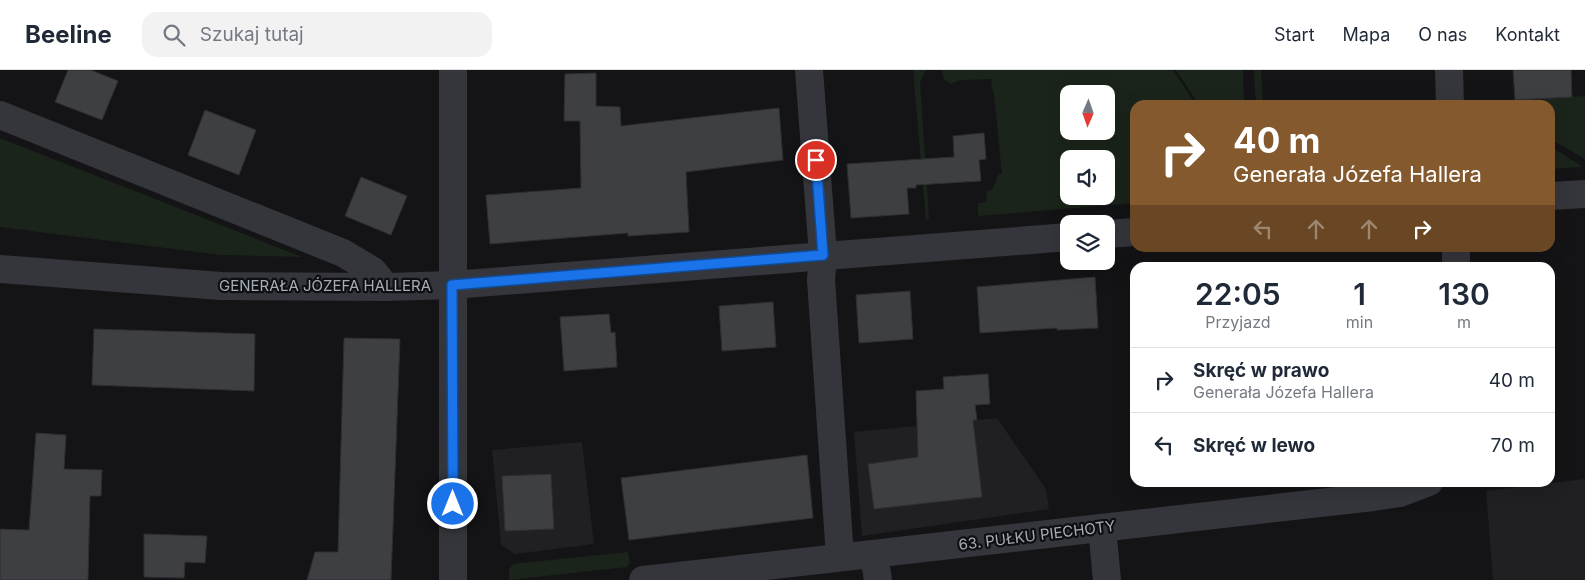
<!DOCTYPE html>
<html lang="pl">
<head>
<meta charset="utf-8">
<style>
	:root { --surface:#fff; --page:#f2f2f3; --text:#1f2937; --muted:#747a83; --line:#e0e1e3 }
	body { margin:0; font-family:Inter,sans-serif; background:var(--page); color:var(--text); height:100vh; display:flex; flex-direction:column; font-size:19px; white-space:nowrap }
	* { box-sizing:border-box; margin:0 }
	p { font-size:16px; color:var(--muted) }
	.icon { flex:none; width:28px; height:28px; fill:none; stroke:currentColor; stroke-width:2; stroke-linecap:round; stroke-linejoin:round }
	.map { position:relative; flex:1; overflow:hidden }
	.side { position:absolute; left:1130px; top:192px; width:425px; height:225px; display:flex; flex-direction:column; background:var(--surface); border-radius:15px; box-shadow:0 5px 20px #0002 }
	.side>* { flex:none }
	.top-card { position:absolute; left:1130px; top:30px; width:425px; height:152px; border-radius:15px; box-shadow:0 5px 20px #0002; background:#84592e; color:#fff; overflow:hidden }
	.needle { width:32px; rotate:182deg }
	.controls { position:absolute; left:1060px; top:15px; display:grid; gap:10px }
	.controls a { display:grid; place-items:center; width:55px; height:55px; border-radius:10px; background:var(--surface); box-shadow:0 5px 20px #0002; font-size:25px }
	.pin { position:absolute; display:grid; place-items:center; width:42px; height:42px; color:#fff; margin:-21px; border:2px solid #fff; border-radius:50%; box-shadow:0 1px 5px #0007 }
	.me { position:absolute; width:55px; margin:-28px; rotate:0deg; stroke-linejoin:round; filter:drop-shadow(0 0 4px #0008) }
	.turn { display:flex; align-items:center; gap:18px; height:105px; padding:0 20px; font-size:22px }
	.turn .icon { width:65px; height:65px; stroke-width:2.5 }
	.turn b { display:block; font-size:35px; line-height:42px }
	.lanes { display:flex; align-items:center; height:48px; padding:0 20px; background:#0003; justify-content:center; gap:25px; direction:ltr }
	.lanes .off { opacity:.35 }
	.eta { display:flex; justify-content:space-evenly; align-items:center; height:85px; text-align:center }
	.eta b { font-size:30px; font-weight:600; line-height:35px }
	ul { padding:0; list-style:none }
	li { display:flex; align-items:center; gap:15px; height:65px; padding:0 20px; border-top:1px solid var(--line) }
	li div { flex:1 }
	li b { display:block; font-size:19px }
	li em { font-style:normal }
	header { display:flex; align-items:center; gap:30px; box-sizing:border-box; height:70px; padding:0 25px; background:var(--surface); border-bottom:1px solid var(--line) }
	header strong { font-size:24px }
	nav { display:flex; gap:28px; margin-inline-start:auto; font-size:18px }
	.search { width:350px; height:45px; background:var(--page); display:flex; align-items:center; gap:12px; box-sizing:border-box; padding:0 18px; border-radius:15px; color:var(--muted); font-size:19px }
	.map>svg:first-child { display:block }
	.built { fill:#202023 }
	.green { fill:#1b241b; fill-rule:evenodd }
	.building { fill:#3e3f43; stroke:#2e2e32 }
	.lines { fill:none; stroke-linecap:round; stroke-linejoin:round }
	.minor { stroke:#34363b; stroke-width:28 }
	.tertiary { stroke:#34363b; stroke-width:28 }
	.route-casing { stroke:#114b97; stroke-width:12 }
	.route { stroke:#1a73e8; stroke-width:9 }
	.labels { text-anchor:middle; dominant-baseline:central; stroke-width:4.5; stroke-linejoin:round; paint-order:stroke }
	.street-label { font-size:15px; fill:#a4adb7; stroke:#0f0f11 }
</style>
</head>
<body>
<header>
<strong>Beeline</strong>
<div class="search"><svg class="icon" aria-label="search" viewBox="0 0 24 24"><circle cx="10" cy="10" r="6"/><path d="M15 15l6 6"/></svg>Szukaj tutaj</div>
<nav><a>Start</a><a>Mapa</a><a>O nas</a><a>Kontakt</a></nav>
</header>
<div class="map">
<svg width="1585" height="510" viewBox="0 0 1585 510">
	<rect width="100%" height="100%" fill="#141416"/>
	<path class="built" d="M997 348 1046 419 1049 439 862 466 854 362Z
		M582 372 594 474 515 484 501 475 492 380Z
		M1585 409V510H1493L1486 421Z"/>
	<path class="green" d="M913 0H926L920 12 929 148 926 150Z
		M941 0H1173L1196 35H1135V133L978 146V133L986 132 987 121 992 120 999 104H1002L994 24 991 15 993 9 960 10 951 14 945 10ZM1069 24H1106V61H1069ZM1069 89H1106V126H1069Z
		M1176 0H1243L1244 35H1199Z
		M1254 0H1261L1263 35H1256Z
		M1585 26V89L1550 69V35H1473L1471 32Z
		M0 68 302 187 221 185 0 157Z
		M1550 76 1583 97 1550 99Z
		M628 482 630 492 627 497 509 510V500L513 494Z"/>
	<path class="building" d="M68 0H91L118 11 102 50 55 32Z
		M1513 0H1571L1572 27 1515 30Z
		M596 3V36L620 37 621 56 779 38 783 90 686 102 689 162 628 166V163L490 174 486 125 581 118 580 51H564L565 4Z
		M205 40 256 60 239 105 188 85Z
		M984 63 986 89 979 90 981 111 916 115V118H907L909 144 851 148 847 94 954 87 953 66Z
		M361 107 407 126 391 165 345 146Z
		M1095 207 1098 258 1057 260V258L980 263 977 217Z
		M910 221 913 269 859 273 856 225Z
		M773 232 776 277 722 281 719 236Z
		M609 244 611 263 615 262 617 297 564 301 560 247Z
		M94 259 255 264 254 321 92 315Z
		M344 268 400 269 391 510H307L315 482H338Z
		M988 304 990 334 975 335 977 350H973L982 427 874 439 868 394 918 387 916 321 944 319 943 307Z
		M36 363 66 365 64 399 102 400 101 426H90L88 510H0V459L29 460Z
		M807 385 813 448 629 470 621 408Z
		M551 404 554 459 505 461 502 406Z
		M144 464 207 466 205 493 185 492 184 508 144 507Z"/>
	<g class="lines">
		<path class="minor" d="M453 0V510
			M809 0 823 185 821 210 840 487
			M1449 0 1450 35
			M0 45 343 183 373 201 386 217
			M1456 178V198
			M1102 458 1107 510
			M874 485 878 510
			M643 510 1373 427 1400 423 1429 412"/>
		<path class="tertiary" d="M1550 126 1585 124
			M1106 164 1135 162
			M0 199 221 216 386 217 452 215 1069 167"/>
	</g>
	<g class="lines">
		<defs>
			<path id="route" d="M453 434 452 215 823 185 816 90"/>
		</defs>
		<use href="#route" class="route-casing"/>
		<use href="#route" class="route"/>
	</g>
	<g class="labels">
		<g class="street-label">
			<text x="325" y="215">GENERAŁA JÓZEFA HALLERA</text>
			<text transform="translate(1037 465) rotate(-7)">63. PUŁKU PIECHOTY</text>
		</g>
	</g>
</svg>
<div class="controls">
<a><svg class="needle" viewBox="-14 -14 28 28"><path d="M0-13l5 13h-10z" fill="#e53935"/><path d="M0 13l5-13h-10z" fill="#747a83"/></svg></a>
<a><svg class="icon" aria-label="sound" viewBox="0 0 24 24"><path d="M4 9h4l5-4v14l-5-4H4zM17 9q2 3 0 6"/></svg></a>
<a><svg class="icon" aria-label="layers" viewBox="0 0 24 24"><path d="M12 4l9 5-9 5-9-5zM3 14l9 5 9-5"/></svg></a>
</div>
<div class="pin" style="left:816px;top:90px;background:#d93025"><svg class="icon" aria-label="arrive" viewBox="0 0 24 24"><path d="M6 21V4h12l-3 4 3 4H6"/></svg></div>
<svg class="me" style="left:453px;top:434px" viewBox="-20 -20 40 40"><circle r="17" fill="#1a73e8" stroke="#fff" stroke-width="3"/><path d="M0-11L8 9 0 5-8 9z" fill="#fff"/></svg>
<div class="top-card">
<div class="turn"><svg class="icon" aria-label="right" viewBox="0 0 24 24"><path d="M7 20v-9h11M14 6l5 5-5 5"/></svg><div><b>40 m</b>Generała Józefa Hallera</div></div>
<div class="lanes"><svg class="icon off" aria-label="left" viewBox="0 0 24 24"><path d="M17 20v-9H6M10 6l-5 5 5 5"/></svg><svg class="icon off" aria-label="ahead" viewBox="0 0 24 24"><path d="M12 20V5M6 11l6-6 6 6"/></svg><svg class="icon off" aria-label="ahead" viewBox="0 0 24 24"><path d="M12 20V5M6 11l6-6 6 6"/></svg><svg class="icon" aria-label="right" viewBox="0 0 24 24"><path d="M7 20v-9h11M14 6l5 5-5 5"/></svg></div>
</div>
<section class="side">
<div class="eta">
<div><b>22:05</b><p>Przyjazd</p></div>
<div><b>1</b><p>min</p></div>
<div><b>130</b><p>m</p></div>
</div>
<ul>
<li><svg class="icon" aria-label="right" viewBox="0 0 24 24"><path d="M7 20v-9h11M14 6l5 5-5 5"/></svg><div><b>Skręć w prawo</b><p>Generała Józefa Hallera</p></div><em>40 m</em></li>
<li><svg class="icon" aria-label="left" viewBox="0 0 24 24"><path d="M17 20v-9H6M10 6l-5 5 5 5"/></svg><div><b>Skręć w lewo</b></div><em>70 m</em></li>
</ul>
</section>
</div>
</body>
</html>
